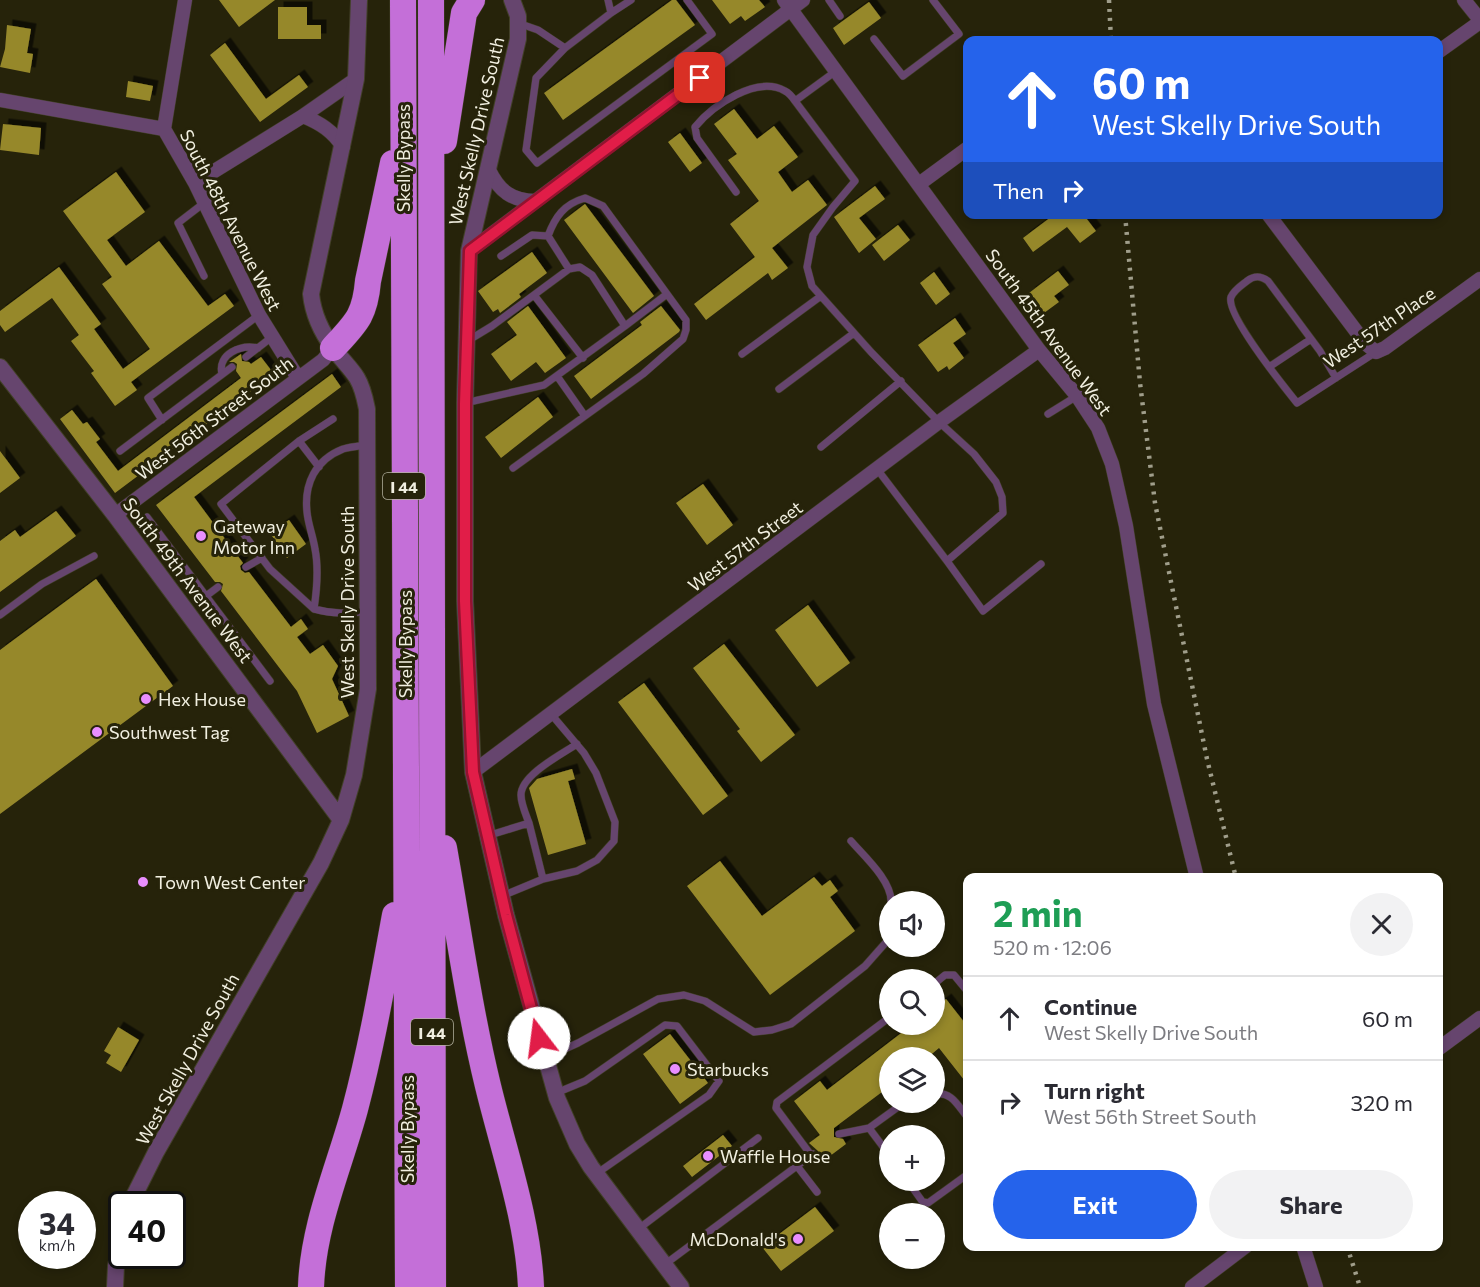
<!DOCTYPE html>
<html lang="en">
<head>
<meta charset="utf-8">
<style>
	:root { --surface:#fff; --page:#f2f2f3; --text:#2b2b33; --muted:#7c7c81; --line:#e1e1e2; --accent:#2563eb }
	body { margin:0; font-family:Commissioner,sans-serif; background:var(--page); color:var(--text); height:100vh; display:flex; flex-direction:column; font-size:22px; white-space:nowrap }
	* { box-sizing:border-box; margin:0 }
	p { font-size:20px; color:var(--muted) }
	.icon { flex:none; width:33px; height:33px; fill:none; stroke:currentColor; stroke-width:2; stroke-linecap:round; stroke-linejoin:round }
	.map { position:relative; flex:1; overflow:hidden }
	.sheet { position:absolute; left:963px; top:873px; width:480px; height:378px; display:flex; flex-direction:column; background:var(--surface); border-radius:12px; box-shadow:0 3px 9px #0003 }
	.sheet>* { flex:none }
	.top-card { position:absolute; left:963px; top:36px; width:480px; height:183px; border-radius:12px; box-shadow:0 3px 9px #0003; background:#2563eb; color:#fff; overflow:hidden }
	.controls { position:absolute; left:879px; top:891px; display:grid; gap:12px }
	.controls a { display:grid; place-items:center; width:66px; height:66px; border-radius:50%; background:var(--surface); box-shadow:0 3px 9px #0003; font-size:30px }
	.speed { position:absolute; left:18px; top:1191px; display:flex; gap:12px; font-size:30px; font-weight:700; text-align:center }
	.speed>* { display:grid; place-content:center; width:78px; height:78px; border-radius:50%; background:var(--surface); box-shadow:0 3px 9px #0003; line-height:1 }
	.speed small { font-size:15px; font-weight:400 }
	.speed .limit { border:3px solid #111; border-radius:9px; background:#fff; color:#111 }
	.pin { position:absolute; display:grid; place-items:center; width:51px; height:51px; color:#fff; margin:-26px; border-radius:12px; box-shadow:0 3px 9px #0006 }
	.me { position:absolute; width:66px; margin:-33px; rotate:345deg; stroke-linejoin:round; filter:drop-shadow(0 0 4px #0008) }
	.turn { display:flex; align-items:center; gap:21px; height:126px; padding:0 30px; font-size:27px }
	.turn .icon { width:78px; height:78px; stroke-width:2.5 }
	.turn b { display:block; font-size:42px; line-height:51px }
	.then { display:flex; align-items:center; height:57px; padding:0 30px; background:#0003; gap:12px; font-size:22px }
	.round { display:grid; place-items:center; flex:none; width:63px; height:63px; border-radius:32px; background:var(--page) }
	.head { display:flex; align-items:center; justify-content:space-between; height:102px; padding:0 30px }
	h1 { font-size:36px; font-weight:700; line-height:45px; color:#1e9e55 }
	.cta { display:flex; gap:12px; margin-top:auto; padding:12px 30px }
	.cta a { flex:1; height:69px; border-radius:36px; background:var(--accent); color:#fff; font-size:24px; font-weight:700; line-height:69px; text-align:center }
	.cta a+a { background:var(--page); color:var(--text) }
	ul { padding:0; list-style:none }
	li { display:flex; align-items:center; gap:18px; height:84px; padding:0 30px; border-top:2px solid var(--line) }
	li div { flex:1 }
	li b { display:block; font-size:22px }
	li em { font-style:normal }
	.map>svg:first-child { display:block }
	.building { fill:#96882c; filter:url(#shadow) }
	.lines { fill:none; stroke-linecap:round; stroke-linejoin:round }
	.service-casing { stroke:#424028; stroke-width:8 }
	.minor-casing { stroke:#424028; stroke-width:15 }
	.tertiary-casing { stroke:#424028; stroke-width:18 }
	.motorway-casing { stroke:#424028; stroke-width:27 }
	.service { stroke:#66456e; stroke-width:7 }
	.minor { stroke:#66456e; stroke-width:14 }
	.tertiary { stroke:#66456e; stroke-width:16 }
	.motorway { stroke:#c46fd8; stroke-width:26 }
	.rail { stroke:#a09e8b; stroke-width:4.5; stroke-dasharray:3 6; stroke-linecap:butt }
	.route-casing { stroke:#92132f; stroke-width:15 }
	.route { stroke:#e11d48; stroke-width:10 }
	.poi-dot { fill:#e98efe; stroke:#26230a; stroke-width:2 }
	.labels { text-anchor:middle; dominant-baseline:central; stroke-width:6; stroke-linejoin:round; paint-order:stroke }
	.shield { fill:#26230a; stroke:#b4b2a0; stroke-width:1.5 }
	.shield-label { font-size:16px; font-weight:bold; fill:#f1efe0 }
	.street-label { font-size:18px; fill:#f1efe0; stroke:#26230a }
	.poi-label { font-size:18px; fill:#f1efe0; stroke:#26230a; text-anchor:start }
</style>
</head>
<body>
<div class="map">
<svg width="1480" height="1287" viewBox="0 0 1480 1287">
	<defs>
		<filter id="shadow"><feDropShadow dx="5.5" dy="-5.5" stdDeviation="0" flood-color="#0009"/></filter>
	</defs>
	<rect width="100%" height="100%" fill="#26230a"/>
	<path class="building" d="M219 0H275L239 27Z
		M672 0H676L695 25 563 120 544 93Z
		M712 0H759L765 7 745 21 741 16 730 24Z
		M869 2 881 18 844 45 833 28Z
		M278 7H307V25H321V39H278Z
		M7 25 31 29 27 53 33 54 30 73 0 67 5 49Z
		M225 43 266 99 299 75 308 87 260 122 210 55Z
		M128 81 153 86 150 101 126 97Z
		M734 109 757 139 774 126 798 157 778 172 792 192 808 180 827 205 772 248 788 268 772 280 768 273 706 320 694 304 755 257 730 224 759 201 728 160 737 154 714 124Z
		M3 124 41 128 39 155 0 150Z
		M680 133 702 163 690 172 668 142Z
		M116 172 145 212 107 240 126 266 159 241 208 306 225 294 234 306 131 382 137 390 115 406 91 373 94 371 71 341 79 335 52 298 5 332 0 325V311L59 267 101 324 94 329 123 369 150 349 102 284 112 277 63 211Z
		M875 186 885 199 859 218 876 239 859 253 834 217Z
		M585 204 654 296 633 313 564 220Z
		M1055 214H1083L1096 231 1080 243 1067 227 1033 252 1023 238Z
		M898 225 910 240 884 261 872 245Z
		M532 252 547 273 519 294 521 297 500 313 498 309 493 312 478 291Z
		M1058 271 1069 285 1054 296 1059 302 1044 313 1029 293Z
		M934 272 950 294 936 305 920 283Z
		M528 306 566 358 545 373 536 362 511 381 491 354 517 335 507 322Z
		M661 306 680 330 679 332 591 399 574 376 642 325 640 322Z
		M955 318 966 334 953 343 964 358 949 370 947 366 938 372 918 345Z
		M241 354 242 361 249 362 251 364 261 357 274 374 115 493 60 419 72 410 83 424 87 422 100 439 96 442 118 471 241 378 236 371 237 364 234 362H229Z
		M332 374 341 387 194 497 243 563 240 566 241 570 245 573 249 572 291 627 301 619 308 629 297 637 310 654 323 645 338 666 332 679 349 716 317 733 297 691 221 591 223 584 220 582H215L156 505Z
		M538 397 553 417 501 458 485 437Z
		M0 451 20 478 0 493Z
		M703 484 733 525 707 545 676 503Z
		M56 511 76 536 0 592V541L15 530 20 537Z
		M289 520 306 544 287 558 270 533Z
		M96 579 173 686 0 814V650Z
		M808 605 850 663 817 687 775 630Z
		M724 644 795 735 761 762 737 731 740 729 693 668Z
		M644 683 728 796 703 815 618 702Z
		M572 769 575 779 568 781 586 844 548 855 529 788 537 779Z
		M720 861 762 916 814 877 822 886 830 880 838 891 830 897 855 931 770 995 687 886Z
		M946 999 968 1027V1085L939 1048 927 1058H890V1086L834 1128V1137L843 1139 846 1144 822 1162 818 1156V1151L809 1143 820 1135 794 1101 820 1081 827 1090 913 1024H934V1008Z
		M118 1027 139 1040 121 1072 106 1063 111 1055 104 1051Z
		M670 1034 708 1083 680 1104 643 1054Z
		M723 1135 732 1146 692 1177 683 1166Z
		M815 1207 834 1231 781 1271 762 1247Z"/>
	<g class="lines">
		<defs>
			<path id="service" d="M829 0 840 16
				M611 13 631 0
				M518 23 538 30 565 48 611 13 608 0
				M874 39 903 76 959 34 933 0
				M565 48 536 78 526 150 537 163 712 34 687 0
				M795 101 855 181 833 207 813 235 807 267 812 286 871 352 939 422 974 454 996 482 1002 497 1003 513 947 561 983 611 1041 564
				M736 192 697 138 695 127C713 105 757 75 785 91 789 93 793 98 795 101L836 71
				M501 256 532 235 548 236 569 269
				M204 276 178 223 204 203
				M534 295 583 358
				M625 326 667 294
				M742 354 821 296
				M246 357 272 337
				M1269 367 1311 339
				M222 374C217 354 241 344 258 348
				M557 376 585 416
				M1336 378 1320 351 1268 281C1261 276 1255 275 1247 281 1242 285 1234 290 1231 297 1225 314 1285 388 1297 403L1376 352
				M779 389 854 333
				M465 403 544 385 625 326 592 275 580 267 569 269 492 326 469 340
				M1048 414 1077 396
				M162 420 148 398 259 315
				M299 441 319 467
				M366 445C359 446 350 447 343 449 315 460 304 484 307 512 308 524 313 536 315 549 319 569 317 589 314 609 333 614 348 614 368 611
				M821 447 901 381
				M120 451 232 367
				M513 468 643 374 683 339 686 330V320L603 206 585 198C564 204 555 217 548 236
				M877 469 947 561
				M147 517 206 596 218 587
				M246 567 262 558
				M206 596 270 681
				M314 609 270 569 221 504 299 441 333 419
				M0 615 42 584 94 556
				M529 823C526 815 521 804 521 795 521 775 562 754 577 744
				M487 836 529 823 543 879
				M851 841C864 856 892 881 891 902
				M502 896 543 879 577 871 597 860 614 841 615 822 596 773 584 753 551 714
				M934 984 945 975H954L968 992
				M547 1057 578 1043 658 999 684 995 705 1001 754 1032 772 1030 791 1024 865 966 888 940 890 919
				M556 1093 585 1081 665 1025 677 1026 719 1081 709 1095 596 1174
				M934 1094C952 1091 958 1106 968 1118
				M869 1128 890 1156
				M839 1134 869 1128 905 1102
				M811 1155 776 1108 777 1102 890 1017
				M797 1166 817 1192
				M907 1180 922 1201 928 1203 968 1174
				M637 1230 758 1138
				M664 1265 813 1154"/>
			<path id="minor" d="M185 0 164 129 195 183 259 315 298 378
				M784 0 1039 350 1077 396 1098 428 1112 464 1126 526 1154 704 1197 878
				M1464 0 1480 20
				M1438 52 1480 22
				M0 100 164 129
				M303 116C320 123 333 131 343 147
				M489 170C499 191 512 201 536 201
				M195 183 303 116 356 79
				M919 184 968 148
				M1268 214 1365 343 1376 352 1385 348 1480 279
				M469 251 803 0
				M115 515 323 360 333 348
				M473 772 939 422 1039 350
				M1438 1049 1480 1018
				M1303 1246 1316 1287
				M1192 1287 1246 1246"/>
			<path id="tertiary" d="M512 0 518 16V39L469 251 465 403V601L473 772 506 915 557 1098 577 1144 591 1167 681 1287
				M0 367 115 515 341 820
				M130 1204 156 1152 321 863 341 820 354 775 368 689 367 409C365 399 363 388 357 378 351 368 341 359 334 349 322 333 313 314 311 294L356 79 359 0
				M115 1287 116 1266 122 1239"/>
			<path id="motorway" d="M403 0 408 1287
				M431 0 433 1287
				M444 141 464 13 472 0
				M333 348C356 323 365 316 368 281L393 163
				M444 848C458 927 469 1008 488 1086 504 1152 528 1219 531 1287
				M311 1287C313 1225 339 1168 355 1109 372 1045 383 980 395 915"/>
		</defs>
		<use href="#service" class="service-casing"/>
		<use href="#minor" class="minor-casing"/>
		<use href="#tertiary" class="tertiary-casing"/>
		<use href="#motorway" class="motorway-casing"/>
		<use href="#service" class="service"/>
		<use href="#minor" class="minor"/>
		<use href="#tertiary" class="tertiary"/>
		<use href="#motorway" class="motorway"/>
		<path class="rail" d="M1109 0 1111 40
			M1125 214 1140 383 1155 503 1207 759 1236 878
			M1347 1246 1360 1287"/>
	</g>
	<g class="lines">
		<defs>
			<path id="route" d="M539 1038 506 915 473 772 465 601V404L470 251 700 78"/>
		</defs>
		<use href="#route" class="route-casing"/>
		<use href="#route" class="route"/>
	</g>
	<g class="poi-dot">
		<circle cx="201" cy="536" r="6"/>
		<circle cx="146" cy="699" r="6"/>
		<circle cx="97" cy="732" r="6"/>
		<circle cx="143" cy="882" r="6"/>
		<circle cx="675" cy="1069" r="6"/>
		<circle cx="708" cy="1156" r="6"/>
		<circle cx="798" cy="1239" r="6"/>
	</g>
	<g class="labels">
		<g class="shield">
			<rect x="383" y="473" width="42" height="26" rx="4.5"/>
			<rect x="411" y="1019" width="42" height="26" rx="4.5"/>
		</g>
		<g class="shield-label">
			<text x="404" y="486">I 44</text>
			<text x="432" y="1032">I 44</text>
		</g>
		<g class="street-label">
			<text transform="translate(476 131) rotate(-77)">West Skelly Drive South</text>
			<text transform="translate(403 158) rotate(-90)">Skelly Bypass</text>
			<text transform="translate(231 220) rotate(63)">South 48th Avenue West</text>
			<text transform="translate(1379 327) rotate(-34)">West 57th Place</text>
			<text transform="translate(1049 332) rotate(54)">South 45th Avenue West</text>
			<text transform="translate(214 418) rotate(-37)">West 56th Street South</text>
			<text transform="translate(745 546) rotate(-37)">West 57th Street</text>
			<text transform="translate(188 580) rotate(53)">South 49th Avenue West</text>
			<text transform="translate(347 602) rotate(-90)">West Skelly Drive South</text>
			<text transform="translate(405 644) rotate(-90)">Skelly Bypass</text>
			<text transform="translate(187 1059) rotate(-61)">West Skelly Drive South</text>
			<text transform="translate(407 1129) rotate(-90)">Skelly Bypass</text>
		</g>
		<g class="poi-label">
			<text x="213" y="526">Gateway<tspan x="213" dy="21">Motor Inn</tspan></text>
			<text x="158" y="699">Hex House</text>
			<text x="109" y="732">Southwest Tag</text>
			<text x="155" y="882">Town West Center</text>
			<text x="687" y="1069">Starbucks</text>
			<text x="720" y="1156">Waffle House</text>
			<text x="786" y="1239" text-anchor="end">McDonald's</text>
		</g>
	</g>
</svg>
<div class="controls">
<a><svg class="icon" aria-label="sound" viewBox="0 0 24 24"><path d="M4 9h4l5-4v14l-5-4H4zM17 9q2 3 0 6"/></svg></a>
<a><svg class="icon" aria-label="search" viewBox="0 0 24 24"><circle cx="10" cy="10" r="6"/><path d="M15 15l6 6"/></svg></a>
<a><svg class="icon" aria-label="layers" viewBox="0 0 24 24"><path d="M12 4l9 5-9 5-9-5zM3 14l9 5 9-5"/></svg></a>
<a>+</a>
<a>−</a>
</div>
<div class="speed"><div>34<small>km/h</small></div><div class="limit">40</div></div>
<div class="pin" style="left:700px;top:78px;background:#d93025"><svg class="icon" aria-label="arrive" viewBox="0 0 24 24"><path d="M6 21V4h12l-3 4 3 4H6"/></svg></div>
<svg class="me" style="left:539px;top:1038px" viewBox="-20 -20 40 40"><circle r="19" fill="#fff"/><path d="M0-13L10 11 0 6-10 11z" fill="#e11d48"/></svg>
<div class="top-card">
<div class="turn"><svg class="icon" aria-label="ahead" viewBox="0 0 24 24"><path d="M12 20V5M6 11l6-6 6 6"/></svg><div><b>60 m</b>West Skelly Drive South</div></div>
<div class="then">Then<svg class="icon" aria-label="right" viewBox="0 0 24 24"><path d="M7 20v-9h11M14 6l5 5-5 5"/></svg></div>
</div>
<section class="sheet">
<div class="head"><div><h1>2 min</h1><p>520 m · 12:06</p></div><a class="round"><svg class="icon" aria-label="close" viewBox="0 0 24 24"><path d="M6 6l12 12M18 6L6 18"/></svg></a></div>
<ul>
<li><svg class="icon" aria-label="ahead" viewBox="0 0 24 24"><path d="M12 20V5M6 11l6-6 6 6"/></svg><div><b>Continue</b><p>West Skelly Drive South</p></div><em>60 m</em></li>
<li><svg class="icon" aria-label="right" viewBox="0 0 24 24"><path d="M7 20v-9h11M14 6l5 5-5 5"/></svg><div><b>Turn right</b><p>West 56th Street South</p></div><em>320 m</em></li>
</ul>
<div class="cta"><a>Exit</a><a>Share</a></div>
</section>
</div>
</body>
</html>
